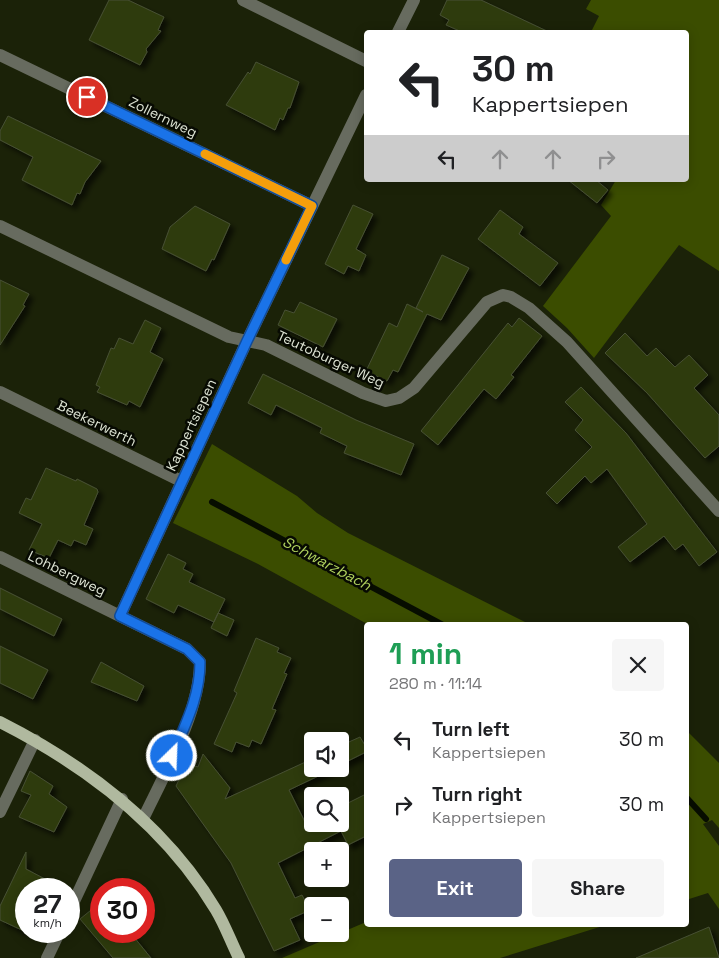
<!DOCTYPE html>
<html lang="en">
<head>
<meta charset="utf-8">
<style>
	:root { --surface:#fff; --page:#f6f6f6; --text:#202124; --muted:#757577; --accent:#5a6386 }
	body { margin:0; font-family:"Space Grotesk",sans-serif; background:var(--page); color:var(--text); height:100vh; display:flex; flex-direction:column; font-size:19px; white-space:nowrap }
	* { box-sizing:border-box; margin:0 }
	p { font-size:16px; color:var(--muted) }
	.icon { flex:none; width:28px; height:28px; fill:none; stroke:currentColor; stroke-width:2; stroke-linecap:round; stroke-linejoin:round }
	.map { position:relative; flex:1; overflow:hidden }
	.details { position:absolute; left:364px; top:622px; width:325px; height:305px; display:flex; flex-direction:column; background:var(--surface); border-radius:5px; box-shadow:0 2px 12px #0003 }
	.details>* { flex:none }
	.top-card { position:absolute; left:364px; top:30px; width:325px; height:152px; border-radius:5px; box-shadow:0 2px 12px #0003; background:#fff; color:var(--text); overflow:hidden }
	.controls { position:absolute; left:304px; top:732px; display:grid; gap:10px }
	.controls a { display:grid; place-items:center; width:45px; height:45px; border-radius:5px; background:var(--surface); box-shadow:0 2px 12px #0003; font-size:25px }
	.speed { position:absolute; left:15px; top:878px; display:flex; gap:10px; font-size:25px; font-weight:700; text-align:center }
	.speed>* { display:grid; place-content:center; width:65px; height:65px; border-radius:50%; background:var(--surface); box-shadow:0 2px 12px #0003; line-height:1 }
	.speed small { font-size:12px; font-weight:400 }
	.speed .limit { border:8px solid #d22; background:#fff; color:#111 }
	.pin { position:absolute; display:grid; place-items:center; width:42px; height:42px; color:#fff; margin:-21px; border:2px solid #fff; border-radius:50%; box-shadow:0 1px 5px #0007 }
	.me { position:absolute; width:55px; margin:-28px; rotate:24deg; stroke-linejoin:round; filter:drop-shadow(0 0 4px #0008) }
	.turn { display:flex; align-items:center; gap:18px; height:105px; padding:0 25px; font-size:22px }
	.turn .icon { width:65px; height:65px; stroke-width:2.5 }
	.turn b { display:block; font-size:35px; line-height:42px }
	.lanes { display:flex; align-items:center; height:48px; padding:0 25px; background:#0003; justify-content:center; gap:25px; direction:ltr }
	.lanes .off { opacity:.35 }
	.round { display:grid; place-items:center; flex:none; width:52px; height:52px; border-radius:5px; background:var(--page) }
	.head { display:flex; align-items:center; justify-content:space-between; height:85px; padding:0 25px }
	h1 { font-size:30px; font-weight:700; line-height:38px; color:#1e9e55 }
	.primary-button { display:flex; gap:10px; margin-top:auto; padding:10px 25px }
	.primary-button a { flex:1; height:58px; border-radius:5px; background:var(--accent); color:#fff; font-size:20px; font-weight:700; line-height:58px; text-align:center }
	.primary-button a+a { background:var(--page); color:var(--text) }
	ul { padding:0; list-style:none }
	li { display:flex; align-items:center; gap:15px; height:65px; padding:0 25px }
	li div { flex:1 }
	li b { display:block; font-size:19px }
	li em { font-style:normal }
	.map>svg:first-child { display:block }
	.green { fill:#3b4d00 }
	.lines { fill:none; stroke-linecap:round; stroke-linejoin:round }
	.stream { stroke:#070d00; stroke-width:6 }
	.building { fill:#2f3b0d; stroke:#475034; filter:url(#shadow) }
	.minor { stroke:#676b5f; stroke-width:12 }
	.major { stroke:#b0b99f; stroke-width:12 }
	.route-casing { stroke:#114b97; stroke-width:12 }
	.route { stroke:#1a73e8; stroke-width:9 }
	.slow { stroke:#f59e0b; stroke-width:9 }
	.labels { text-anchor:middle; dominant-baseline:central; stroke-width:5; stroke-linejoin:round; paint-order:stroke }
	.street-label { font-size:14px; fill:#dfe5d5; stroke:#070a02 }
	.water-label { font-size:15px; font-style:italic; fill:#aecf5d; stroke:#070a02 }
</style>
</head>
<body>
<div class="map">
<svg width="719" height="958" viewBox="0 0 719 958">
	<defs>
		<filter id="shadow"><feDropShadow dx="4.5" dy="4.5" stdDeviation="2.5" flood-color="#0009"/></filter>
	</defs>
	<rect width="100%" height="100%" fill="#1b2208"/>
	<path class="green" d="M591 0H719V271L679 245 594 358 567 328 543 306 611 216 601 205 616 180H686V32H591L599 16 586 9Z
		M212 444 297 496 317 513 348 533 531 625H369L258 564 173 523Z
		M686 730 719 763V828L712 820 703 824 719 846V909L708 893 686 900Z
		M366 922V925H606L500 958H282Z"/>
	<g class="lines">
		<path class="stream" d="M212 502 443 625
			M686 797 706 819"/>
	</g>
	<path class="building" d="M109 0H128L164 17 158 30 161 31 146 49 147 52 140 65 89 40Z
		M447 0H481L549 32H462L446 25 449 20 440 15Z
		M256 62 299 82 290 108H288L283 120 280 118 275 130 226 105 248 72 250 74Z
		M8 116 101 161 85 182 80 194 77 193 72 205 22 180 33 157 0 140V131Z
		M568 180H596L608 190 597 203Z
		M353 205 373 214 356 249 366 255 359 271 348 266 344 274 325 264Z
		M195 206 230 224 214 260 212 259 206 271 162 249 170 227Z
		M500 210 523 227 519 234 558 263 540 286 478 239Z
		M442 255 469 268 441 320 427 314 398 372 393 370 387 381 366 371 389 323 397 327 407 304 423 312 416 308Z
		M0 280 29 294 23 305 25 306 0 345Z
		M300 302 337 319 323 347 278 325 285 310 294 313Z
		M519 318 542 336 511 375 514 377 496 399 484 389 438 445 421 431 508 323 512 327Z
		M145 320 161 328 150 352 163 359 140 407 129 401 127 405 97 392 100 387 96 385 111 348 114 349 119 338 133 344Z
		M625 333 647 356 656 348 675 367 689 355 708 375 694 388 719 415V446L705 458 647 393 605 353Z
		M263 374 356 420 414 444 401 475 344 453 347 446 320 433 322 428 276 405 271 415 248 403Z
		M581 387 626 433 717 552 699 566 683 544 675 550 664 536 630 562 618 547 647 524 607 469 591 483 585 476 557 504 546 493 592 447 575 430 583 420 565 402Z
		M46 468 76 481 77 479 97 489 98 492 84 525 93 529 86 545 74 540 71 546 58 540 49 558 29 550 42 524 19 513 26 498 31 500Z
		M168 554 186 563 183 569 193 574 189 582 225 599 214 622 178 605 174 613 146 599Z
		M0 588 62 619 54 636 0 609Z
		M218 613 234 620 227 636 211 628Z
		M256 638 279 648 277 652 291 658 284 673 287 674 272 709 276 710 261 744 252 740 249 747 236 742 232 752 214 744 237 693 234 691Z
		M0 646 48 670 33 699 0 683Z
		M101 662 144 686 137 701 91 682Z
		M360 737 366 747V752L340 765V746Z
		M203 754 230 788 225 799 312 759V769H333L289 790 306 824 312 821V824H340V807L366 794V836L348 845 341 831 278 863 295 898 302 895 310 910 290 919 300 940 274 951 231 863 176 786 187 763 198 767Z
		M30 771 53 786 49 794 67 807 54 832 19 817 31 795 21 791Z
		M26 852V869L64 889H26V932L0 920V906Z
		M101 902V931H129L151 958H113L80 919Z
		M709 927 719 958H636Z"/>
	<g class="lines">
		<path class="minor" d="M243 0 366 61
			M398 32 414 0
			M0 55 312 206
			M0 226 229 337 266 345 363 393 386 401 399 398 414 388 487 302 503 295 511 297 529 308 567 342 719 511
			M0 392 181 481
			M0 557 187 649 200 662C200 711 165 773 143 819
			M120 616 247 341 366 95
			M0 812 35 740
			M69 912 122 799
			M47 958 60 931"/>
		<path class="major" d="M0 722C87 766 165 825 216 910 225 925 231 942 239 958"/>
	</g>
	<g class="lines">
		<defs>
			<path id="route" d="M87 97 312 206 247 341 120 616 187 649 200 662C200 697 185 725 172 756"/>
		</defs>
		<use href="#route" class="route-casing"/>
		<use href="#route" class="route"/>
		<path class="slow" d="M205 154 312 206 286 260"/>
	</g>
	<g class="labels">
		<g class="street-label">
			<text transform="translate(163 117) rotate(26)">Zollernweg</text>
			<text transform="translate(331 359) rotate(25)">Teutoburger Weg</text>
			<text transform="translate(97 423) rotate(26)">Beekerwerth</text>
			<text transform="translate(191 425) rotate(-65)">Kappertsiepen</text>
			<text transform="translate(67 573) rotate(26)">Lohbergweg</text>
		</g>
		<g class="water-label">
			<text transform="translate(327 563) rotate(28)">Schwarzbach</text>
		</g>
	</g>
</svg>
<div class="controls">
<a><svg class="icon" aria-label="sound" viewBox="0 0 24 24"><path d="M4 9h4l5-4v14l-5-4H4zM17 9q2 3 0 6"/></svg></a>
<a><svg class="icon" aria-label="search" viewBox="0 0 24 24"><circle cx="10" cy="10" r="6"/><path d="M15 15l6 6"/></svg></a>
<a>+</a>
<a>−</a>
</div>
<div class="speed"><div>27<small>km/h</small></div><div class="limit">30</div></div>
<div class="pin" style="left:87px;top:97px;background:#d93025"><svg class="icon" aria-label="arrive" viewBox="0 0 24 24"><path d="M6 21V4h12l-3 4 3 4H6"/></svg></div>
<svg class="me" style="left:172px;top:756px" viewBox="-20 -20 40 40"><circle r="17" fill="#1a73e8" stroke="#fff" stroke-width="3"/><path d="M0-11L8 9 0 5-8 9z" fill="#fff"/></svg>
<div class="top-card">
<div class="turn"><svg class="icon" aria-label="left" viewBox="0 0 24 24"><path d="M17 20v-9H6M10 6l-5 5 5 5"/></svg><div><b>30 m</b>Kappertsiepen</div></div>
<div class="lanes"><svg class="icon" aria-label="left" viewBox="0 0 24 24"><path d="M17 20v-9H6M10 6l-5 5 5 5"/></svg><svg class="icon off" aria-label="ahead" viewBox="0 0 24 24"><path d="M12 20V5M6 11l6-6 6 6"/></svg><svg class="icon off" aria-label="ahead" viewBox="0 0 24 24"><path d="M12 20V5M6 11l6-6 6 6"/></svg><svg class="icon off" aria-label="right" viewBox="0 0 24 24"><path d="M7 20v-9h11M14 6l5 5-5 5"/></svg></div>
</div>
<section class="details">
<div class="head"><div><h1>1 min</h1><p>280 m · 11:14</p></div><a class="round"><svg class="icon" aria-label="close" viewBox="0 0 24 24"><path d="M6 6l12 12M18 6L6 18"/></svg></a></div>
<ul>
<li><svg class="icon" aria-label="left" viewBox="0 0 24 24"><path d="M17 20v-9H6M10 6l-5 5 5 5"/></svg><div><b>Turn left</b><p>Kappertsiepen</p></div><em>30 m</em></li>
<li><svg class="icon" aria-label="right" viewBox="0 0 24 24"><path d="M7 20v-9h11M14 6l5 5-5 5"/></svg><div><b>Turn right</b><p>Kappertsiepen</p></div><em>30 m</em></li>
</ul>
<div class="primary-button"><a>Exit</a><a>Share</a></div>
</section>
</div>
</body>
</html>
